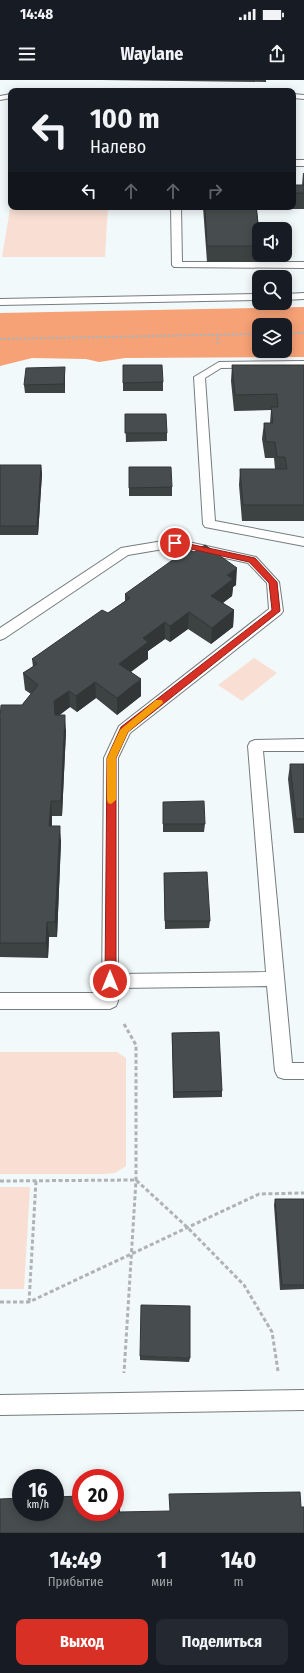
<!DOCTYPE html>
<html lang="ru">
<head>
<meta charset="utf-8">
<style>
	:root { --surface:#171b24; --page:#242831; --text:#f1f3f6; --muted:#9ea1a6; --accent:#d93025 }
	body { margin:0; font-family:"Fira Sans Condensed",sans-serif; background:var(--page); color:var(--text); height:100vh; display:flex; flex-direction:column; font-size:15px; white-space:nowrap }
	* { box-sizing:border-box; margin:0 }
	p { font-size:13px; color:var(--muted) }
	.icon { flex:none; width:22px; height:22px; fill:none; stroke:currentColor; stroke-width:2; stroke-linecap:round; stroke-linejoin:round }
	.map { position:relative; height:1453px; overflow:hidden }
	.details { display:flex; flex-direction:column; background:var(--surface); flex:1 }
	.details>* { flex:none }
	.banner { position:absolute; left:8px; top:8px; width:288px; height:122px; border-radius:8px; box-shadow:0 2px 10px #0003; background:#171b24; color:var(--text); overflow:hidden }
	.fabs { position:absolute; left:252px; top:142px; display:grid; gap:8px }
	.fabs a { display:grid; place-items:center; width:40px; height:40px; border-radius:8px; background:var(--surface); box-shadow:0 2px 10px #0003; font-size:20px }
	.speed { position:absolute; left:12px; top:1389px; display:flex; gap:8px; font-size:20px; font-weight:700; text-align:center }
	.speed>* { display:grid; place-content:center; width:52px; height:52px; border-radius:50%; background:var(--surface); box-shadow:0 2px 10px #0003; line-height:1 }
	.speed small { font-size:10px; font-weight:400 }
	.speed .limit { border:6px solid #d22; background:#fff; color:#111 }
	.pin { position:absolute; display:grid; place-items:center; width:34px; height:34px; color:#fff; margin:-17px; border:2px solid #fff; border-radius:50%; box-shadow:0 1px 4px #0007 }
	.me { position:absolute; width:44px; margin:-22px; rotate:0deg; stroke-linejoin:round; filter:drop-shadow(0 0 3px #0008) }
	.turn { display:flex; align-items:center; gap:14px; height:84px; padding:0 16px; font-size:18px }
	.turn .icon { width:52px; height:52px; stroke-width:2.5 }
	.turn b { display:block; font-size:28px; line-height:34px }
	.lanes { display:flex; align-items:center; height:38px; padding:0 16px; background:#0003; justify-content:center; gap:20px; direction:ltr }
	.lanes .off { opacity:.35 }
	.eta { display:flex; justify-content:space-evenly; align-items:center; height:68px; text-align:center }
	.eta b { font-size:24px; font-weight:700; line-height:28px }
	.action { display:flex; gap:8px; margin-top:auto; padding:8px 16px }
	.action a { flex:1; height:46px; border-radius:8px; background:var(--accent); color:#fff; font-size:16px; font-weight:700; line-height:46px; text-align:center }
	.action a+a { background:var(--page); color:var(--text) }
	.status { display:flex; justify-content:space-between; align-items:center; height:28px; padding:0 20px; background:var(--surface); direction:ltr }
	.status svg { height:11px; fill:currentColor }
	header { display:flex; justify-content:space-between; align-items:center; height:52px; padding:0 16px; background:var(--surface); font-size:18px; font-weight:700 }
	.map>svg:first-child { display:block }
	.green { fill:#f9dfd3 }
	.forest { fill:#f6a176; fill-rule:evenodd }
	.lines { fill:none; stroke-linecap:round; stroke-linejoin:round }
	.lane-casing { stroke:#767c7e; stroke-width:2 }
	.path-far1 { stroke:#aeb3b4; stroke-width:2; stroke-dasharray:2.5 1.5; stroke-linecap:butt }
	.path { stroke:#aeb3b4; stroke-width:3; stroke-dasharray:4 2.5; stroke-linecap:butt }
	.lane { fill:#fff; fill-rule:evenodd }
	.wall { fill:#3d4243 }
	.shaded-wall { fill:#323637 }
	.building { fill:#474d4e; stroke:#323637 }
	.route { fill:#d93025; stroke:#8d1f18 }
	.slow { fill:#f59e0b }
</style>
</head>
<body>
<div class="status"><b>14:48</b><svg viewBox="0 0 49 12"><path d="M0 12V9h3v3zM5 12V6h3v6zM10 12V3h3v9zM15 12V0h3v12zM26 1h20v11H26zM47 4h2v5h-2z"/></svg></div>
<header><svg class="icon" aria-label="menu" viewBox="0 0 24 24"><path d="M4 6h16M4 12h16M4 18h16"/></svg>Waylane<svg class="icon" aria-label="share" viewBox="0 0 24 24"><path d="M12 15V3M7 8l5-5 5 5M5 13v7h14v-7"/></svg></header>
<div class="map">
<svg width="304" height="1453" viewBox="0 0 304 1453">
	<rect width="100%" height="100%" fill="#f2f9fa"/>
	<path class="green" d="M11 123V127H108L105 177H2Z
		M254 578 277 593 242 621 218 605Z
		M0 972H117L126 978V1086L115 1093 104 1094H0Z
		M0 1107H30L24 1209H0Z"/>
	<path class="forest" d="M304 227V277L125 278 99 282 86 279 32 278 0 286V233ZM259 245H285V271H259Z"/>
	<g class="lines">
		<defs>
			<path id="lane" d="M11 14V18L0 20V16Z
				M293 14 304 15V19L293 18Z
				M293 80H304V86H293Z
				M171 127H181L182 182H304V188L174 187 172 185Z
				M304 213V219L285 220V214Z
				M259 214V220L0 225V219Z
				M304 281V287L221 288 205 298 215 441 304 458V466L205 447 203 444 194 297 219 282Z
				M175 459 256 477 279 502 283 531 281 534 130 653 118 678V894L266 892 248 666 250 662 255 660 304 659V671H263L292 983H304V999H284L278 997 275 991 267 906 118 908V921L116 926 110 929H0V913H102L104 678 119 646 269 529 267 503 248 483 175 467 128 475 5 558 0 560V548L121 468Z
				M304 1310V1330L0 1335V1315Z"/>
		</defs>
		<use href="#lane" class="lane-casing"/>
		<path class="path-far1" d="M285 253H304
			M217 254 218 264
			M0 259 259 254"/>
		<path class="path" d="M124 944 136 965V1100L124 1293
			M0 1101 136 1100 187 1147 244 1205 272 1252 278 1291
			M0 1222H29L259 1114 304 1113
			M29 1222 36 1101"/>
		<use href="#lane" class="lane"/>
	</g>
	<path class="wall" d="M101 0H266V2Z
		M303 93H304V129H257L259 151V175H260L259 182H207L203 127H293V105H302Z
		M123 285 163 302V311H123Z
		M232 285H304V441H242L239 405 240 389H275L274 378H265L262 359 264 343H270L271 330 234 331 231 301Z
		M65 296V313H25L24 305Z
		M125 334 167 353V361L126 362Z
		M0 385H41L42 394 38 455H0Z
		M129 387 172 407V416H129Z
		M236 505 233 507 232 516 223 523 234 530 233 547 211 564 188 549 170 562 165 559 148 571V579L131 592 141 616 117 635 96 618 77 632 70 627 59 635 66 651 62 736H52V746L61 761 57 857H49L48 878 0 877V639L22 625 31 614 25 610 23 593 33 587 32 579 108 533 125 521V514Z
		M290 684H304V753H294L288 699Z
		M163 722 205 744 204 752H163Z
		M164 793 210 841 209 848 165 849Z
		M172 953 222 1011V1017L173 1018Z
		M275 1119H304V1209L280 1210 274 1125Z
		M140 1276 190 1278 189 1282 140 1280Z"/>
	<path class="shaded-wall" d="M65 287V313L64 304Z
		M41 385 42 394 38 455 37 446Z
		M237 488 236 505 233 507 232 516 210 532 211 516 227 495Z
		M234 530 233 547 211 564 212 548Z
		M189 532 188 549 170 562V546Z
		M165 542V559L148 571V579L119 600V584L143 558Z
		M141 599V616L117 635V618Z
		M95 602 96 618 77 632 76 616Z
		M69 611 70 627 56 638 55 635 54 621Z
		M65 635 66 651 62 736 61 721Z
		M51 721 52 736 51 761 49 746Z
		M60 746 61 761 57 857 55 842Z
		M47 842 49 857 48 878 46 863Z
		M119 1415 120 1420V1436L119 1432Z"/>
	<path class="building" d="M293 105H304V113H293Z
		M205 127H256L259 151V166H207Z
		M123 285H162L163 302 123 303Z
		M232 285H304V425H243L240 389H287L285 377H277L275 362H266L264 343H273L271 327H278L277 314 235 315Z
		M65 287 64 304 24 305 26 288Z
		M125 334H166L167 353H125Z
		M0 385H41L37 446H0Z
		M129 387H171L172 407 129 408Z
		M205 465 237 488 227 495 233 499 211 516 234 530 212 548 189 532 170 546 165 542 143 558 148 562 119 584 141 599 117 618 95 602 76 616 69 611 54 621 55 635H65L61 721H51L49 746H60L55 842H47L46 863H0V639L1 625H22L38 605 23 593 37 584 32 579 102 530 108 533 130 518 125 514 188 469 194 472Z
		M290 684H304V739H296Z
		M204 721 205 744H163V722Z
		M207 792 210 841H165L164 793Z
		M219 952 222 1011 174 1012 172 953Z
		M275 1119H304V1205H282Z
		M141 1225 190 1226V1278L140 1276Z
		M300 1412 301 1427H304V1453H0V1419L21 1418V1432H55V1417L81 1416V1432H115V1415H119V1432L170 1431 169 1414Z"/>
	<path class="route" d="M175 461 255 478 277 502 280 531 128 652 116 678V901L114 904 110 906 107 904 105 901 107 678 121 647 272 530 269 503 249 482 173 465V462Z"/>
	<path class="slow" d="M156 620H162L163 623 128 652 116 678V720L111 724 108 723 107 720V678L120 650Z"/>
</svg>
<div class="fabs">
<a><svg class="icon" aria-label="sound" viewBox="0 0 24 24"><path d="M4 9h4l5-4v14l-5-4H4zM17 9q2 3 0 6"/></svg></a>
<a><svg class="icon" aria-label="search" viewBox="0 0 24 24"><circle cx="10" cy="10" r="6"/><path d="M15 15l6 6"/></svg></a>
<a><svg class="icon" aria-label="layers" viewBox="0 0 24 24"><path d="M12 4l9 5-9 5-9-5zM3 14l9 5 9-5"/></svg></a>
</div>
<div class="speed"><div>16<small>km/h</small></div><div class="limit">20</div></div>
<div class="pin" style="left:175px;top:463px;background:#d93025"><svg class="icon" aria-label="arrive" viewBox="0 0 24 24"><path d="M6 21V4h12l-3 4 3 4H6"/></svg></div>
<svg class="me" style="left:110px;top:901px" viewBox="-20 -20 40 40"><circle r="17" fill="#d93025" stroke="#fff" stroke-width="3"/><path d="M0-11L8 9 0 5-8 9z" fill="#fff"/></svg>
<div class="banner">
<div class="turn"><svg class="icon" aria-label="left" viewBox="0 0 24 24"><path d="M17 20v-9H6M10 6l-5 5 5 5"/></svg><div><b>100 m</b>Налево</div></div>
<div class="lanes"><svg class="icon" aria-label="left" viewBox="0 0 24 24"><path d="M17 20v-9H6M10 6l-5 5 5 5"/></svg><svg class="icon off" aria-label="ahead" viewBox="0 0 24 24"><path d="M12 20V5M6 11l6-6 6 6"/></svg><svg class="icon off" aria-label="ahead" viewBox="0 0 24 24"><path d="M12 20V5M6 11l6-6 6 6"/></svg><svg class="icon off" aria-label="right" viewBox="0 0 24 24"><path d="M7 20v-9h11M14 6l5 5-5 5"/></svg></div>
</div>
</div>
<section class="details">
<div class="eta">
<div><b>14:49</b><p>Прибытие</p></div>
<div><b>1</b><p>мин</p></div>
<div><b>140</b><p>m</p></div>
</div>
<div class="action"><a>Выход</a><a>Поделиться</a></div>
</section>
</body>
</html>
